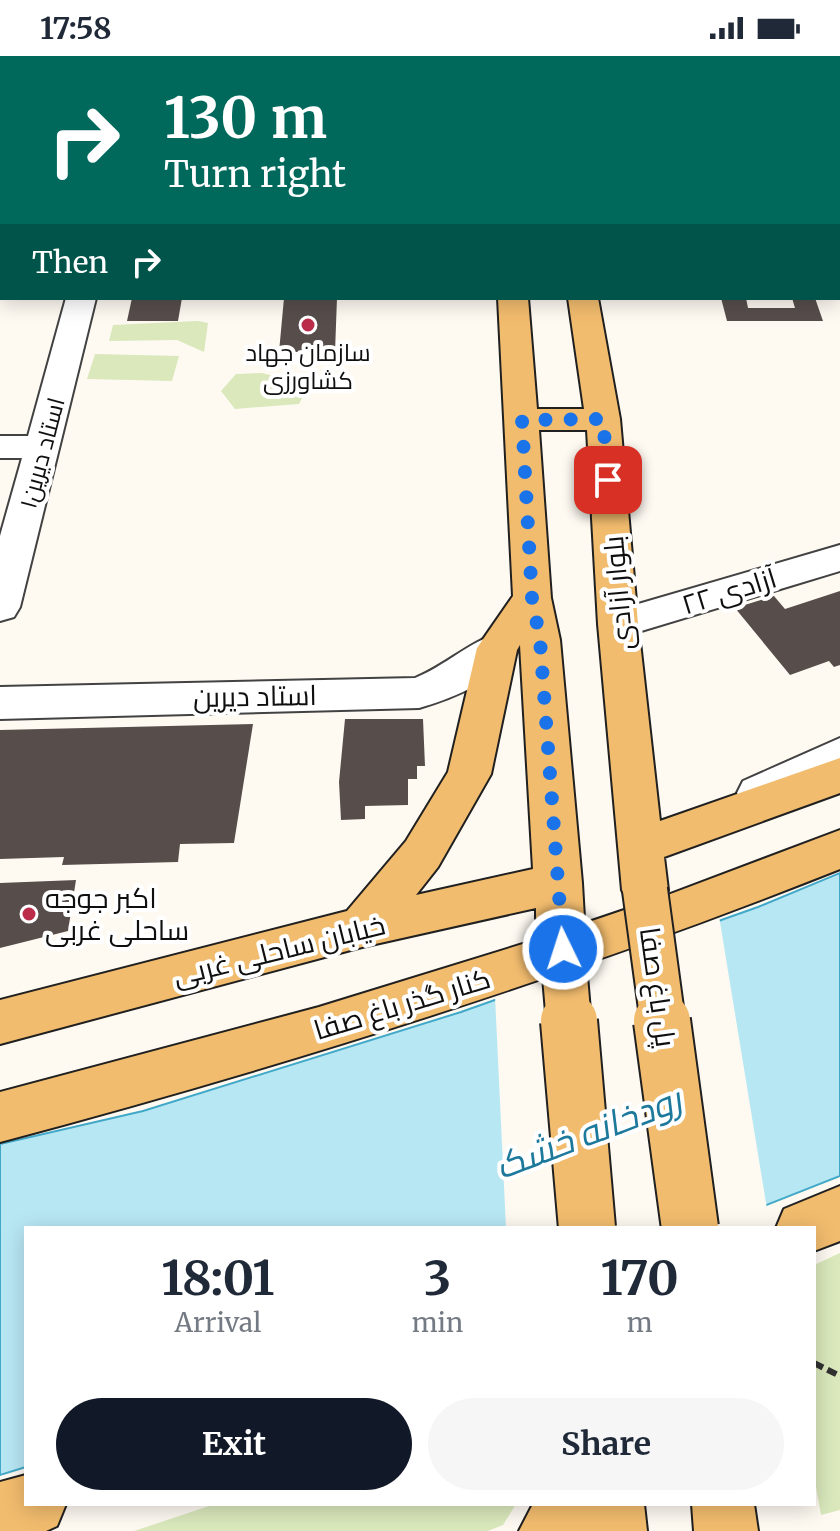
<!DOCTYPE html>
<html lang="en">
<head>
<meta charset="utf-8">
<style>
	:root { --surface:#fff; --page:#f6f6f7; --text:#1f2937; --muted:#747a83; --accent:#111827 }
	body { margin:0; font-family:Merriweather,Cairo,serif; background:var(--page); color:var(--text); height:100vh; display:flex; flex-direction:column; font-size:30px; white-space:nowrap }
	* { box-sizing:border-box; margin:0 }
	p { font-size:26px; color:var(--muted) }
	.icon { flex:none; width:44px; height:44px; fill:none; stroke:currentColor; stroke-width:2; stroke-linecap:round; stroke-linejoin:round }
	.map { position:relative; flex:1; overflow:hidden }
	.details { position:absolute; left:24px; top:1170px; width:792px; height:280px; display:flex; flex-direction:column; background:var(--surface); border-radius:0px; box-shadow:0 4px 20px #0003 }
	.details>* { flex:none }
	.top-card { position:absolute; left:0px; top:0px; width:840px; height:244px; box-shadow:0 4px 20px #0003; background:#00695c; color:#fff; overflow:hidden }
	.pin { position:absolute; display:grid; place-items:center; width:68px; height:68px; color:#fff; margin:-34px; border-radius:16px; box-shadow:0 4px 12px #0006 }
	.me { position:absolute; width:88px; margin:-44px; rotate:356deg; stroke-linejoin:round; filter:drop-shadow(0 0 6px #0008) }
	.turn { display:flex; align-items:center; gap:28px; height:168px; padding:0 32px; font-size:36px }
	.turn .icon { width:104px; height:104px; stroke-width:2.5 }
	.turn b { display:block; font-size:56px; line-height:68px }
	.then { display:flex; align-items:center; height:76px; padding:0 32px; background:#0003; gap:16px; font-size:30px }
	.eta { display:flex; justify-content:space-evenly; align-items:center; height:136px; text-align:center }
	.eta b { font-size:48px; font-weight:700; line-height:56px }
	.action { display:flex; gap:16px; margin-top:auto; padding:16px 32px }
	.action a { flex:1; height:92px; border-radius:48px; background:var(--accent); color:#fff; font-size:32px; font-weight:700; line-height:92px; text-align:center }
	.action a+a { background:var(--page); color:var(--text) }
	.status { display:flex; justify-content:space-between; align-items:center; height:56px; padding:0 40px; background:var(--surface); direction:ltr }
	.status svg { height:22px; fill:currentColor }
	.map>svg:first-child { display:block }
	.green { fill:#dae8bc }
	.water { fill:#b8e7f4; stroke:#42a8c8; stroke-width:2 }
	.pier { fill:#fefaf2 }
	.building { fill:#574e4c }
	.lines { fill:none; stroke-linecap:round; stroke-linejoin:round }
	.minor-casing { stroke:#424242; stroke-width:4 }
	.major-casing { stroke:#202020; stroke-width:4 }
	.path { stroke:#313131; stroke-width:6; stroke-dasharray:10 5; stroke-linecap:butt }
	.minor { fill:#fff; fill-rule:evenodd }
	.major { fill:#f2bc6e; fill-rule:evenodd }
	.major-bridge-far1-casing { stroke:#202020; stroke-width:48; stroke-linecap:butt }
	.major-bridge-casing { stroke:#202020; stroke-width:60; stroke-linecap:butt }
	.major-bridge-far1 { stroke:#f2bc6e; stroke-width:44 }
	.major-bridge { stroke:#f2bc6e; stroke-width:56 }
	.route { stroke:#1a73e8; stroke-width:14; stroke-dasharray:0 25.2 }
	.poi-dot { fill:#ba2c4a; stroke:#fff; stroke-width:3 }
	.labels { text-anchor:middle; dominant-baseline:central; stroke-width:8; stroke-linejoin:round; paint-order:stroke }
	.far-poi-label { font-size:24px; fill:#0f0f0f; stroke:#fff }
	.far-street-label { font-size:24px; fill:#0f0f0f; stroke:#fff }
	.street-label { font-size:28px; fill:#0f0f0f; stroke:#fff }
	.poi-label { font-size:28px; fill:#0f0f0f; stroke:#fff; text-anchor:start }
	.near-water-label { font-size:36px; font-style:italic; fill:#1d799c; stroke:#fff }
</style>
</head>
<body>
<div class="status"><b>17:58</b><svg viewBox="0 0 49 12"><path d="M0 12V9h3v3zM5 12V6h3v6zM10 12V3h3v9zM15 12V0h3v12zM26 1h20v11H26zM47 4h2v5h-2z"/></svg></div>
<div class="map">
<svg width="840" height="1475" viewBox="0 0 840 1475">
	<rect width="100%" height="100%" fill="#fefaf2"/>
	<path class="green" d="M592 0H840V91L838 2Z
		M198 265 208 267 204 296 177 284 109 285 113 269Z
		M95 298 179 300 172 325 87 323Z
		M262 317 309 329 299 348 235 353 221 335 236 318Z
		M840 1197V1454L821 1459 814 1420V1209Z
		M215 1448H516L503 1469 488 1475H134Z"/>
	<path class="water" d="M840 817V1120L708 1172H26V1411L0 1419V1088L143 1055 461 956 758 851Z"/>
	<path class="pier" d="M719 860 767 1153 719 1172H506L495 940Z"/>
	<path class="building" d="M132 242H182L178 265H127Z
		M284 242H337L335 296H279Z
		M721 242H746L748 252H795L792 242H815L823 265H727Z
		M840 535V609L834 611 829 605 790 619 735 552 774 540 785 553Z
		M345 663H423L425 710H417V723H408V749L365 750V763L341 764 339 726Z
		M253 668 234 787 180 788 178 806 62 809 64 801 0 803V674Z
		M76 824 68 875 0 892V827Z"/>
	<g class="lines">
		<defs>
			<path id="minor" d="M66 242H96L20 551 14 561 0 565V480L22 402H0V380H28Z
				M840 489V515L618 582 604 578 598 568 604 558Z
				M497 578 511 582 517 592C499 624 453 642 419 652L0 663V631L415 622C445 610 469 586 497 578Z
				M840 682V718L759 754 743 749 737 737 743 725Z"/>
			<path id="major" d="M478 0H502V2H478Z
				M534 0H558V2H534Z
				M838 98H840V114H838Z
				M0 101H2V117H0Z
				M498 242H528L537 353H584L568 242H598L620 363 638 568 660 765 840 702V737L664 801 668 834 665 840 840 774V813C566 922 285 1010 0 1086V1036L319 951 552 879 543 876 536 862V852L362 891 0 988V944L347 855 406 785 448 716 477 592 513 540ZM539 374H587L598 568 622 834 629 848 636 850 580 869 584 862 582 827 560 584 551 542ZM520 589 533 813 416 839 438 811 491 718 517 594Z
				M840 1130V1185L814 1195V1172H776L784 1153Z
				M26 1419V1448H66L57 1470 46 1475H0V1426Z
				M533 1448H644L647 1475H519Z
				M692 1448H754L758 1475H694Z"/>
		</defs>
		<use href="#minor" class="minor-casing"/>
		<use href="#major" class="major-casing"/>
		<path class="path" d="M814 1307 840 1320"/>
		<use href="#minor" class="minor"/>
		<use href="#major" class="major"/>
		<defs>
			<path id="major-bridge-far1" d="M645 834 663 967
				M560 862 569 967"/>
			<path id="major-bridge" d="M569 965 587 1172
				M662 965 690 1172"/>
		</defs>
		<use href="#major-bridge-far1" class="major-bridge-far1-casing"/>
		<use href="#major-bridge" class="major-bridge-casing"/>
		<use href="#major-bridge-far1" class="major-bridge-far1"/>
		<use href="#major-bridge" class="major-bridge"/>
	</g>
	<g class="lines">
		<path class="route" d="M563 893 540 584 532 542 522 364 603 363 608 424"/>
	</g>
	<g class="poi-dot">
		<circle cx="308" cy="269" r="8"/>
		<circle cx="29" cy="858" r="8"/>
	</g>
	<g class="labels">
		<g class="far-poi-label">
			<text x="308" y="296">سازمان جهاد<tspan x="308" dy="28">کشاورزی</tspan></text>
		</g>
		<g class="far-street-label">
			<text transform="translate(42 397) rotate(-75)">استاد دیرین۱</text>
		</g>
		<g class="street-label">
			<text transform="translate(729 535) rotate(-17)">آزادی ۲۲</text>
			<text transform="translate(618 537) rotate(-95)">بلوار آزادی</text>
			<text transform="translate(255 640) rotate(-1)">استاد دیرین</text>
			<text transform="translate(279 894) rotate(-14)">خیابان ساحلی غربی</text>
			<text transform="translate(658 931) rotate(82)">پل باغ صفا</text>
			<text transform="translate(402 948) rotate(-17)">کنار گذر باغ صفا</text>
		</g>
		<g class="poi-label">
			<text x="45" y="842">اکبر جوجه<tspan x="45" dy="32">ساحلی غربی</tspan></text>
		</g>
		<g class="near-water-label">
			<text transform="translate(588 1077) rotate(-21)">رودخانه خشک</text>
		</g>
	</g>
</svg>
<div class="pin" style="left:608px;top:424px;background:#d93025"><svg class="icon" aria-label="arrive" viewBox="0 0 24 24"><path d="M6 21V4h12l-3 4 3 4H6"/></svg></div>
<svg class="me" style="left:563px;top:893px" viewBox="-20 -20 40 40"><circle r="17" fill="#1a73e8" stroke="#fff" stroke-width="3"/><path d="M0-11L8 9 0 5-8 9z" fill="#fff"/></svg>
<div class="top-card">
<div class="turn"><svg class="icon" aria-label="right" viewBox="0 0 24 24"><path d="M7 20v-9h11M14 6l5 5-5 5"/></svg><div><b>130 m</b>Turn right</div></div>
<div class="then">Then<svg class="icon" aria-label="right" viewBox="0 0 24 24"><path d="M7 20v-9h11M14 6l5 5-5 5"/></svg></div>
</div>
<section class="details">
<div class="eta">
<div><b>18:01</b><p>Arrival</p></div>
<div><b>3</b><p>min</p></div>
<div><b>170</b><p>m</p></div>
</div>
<div class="action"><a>Exit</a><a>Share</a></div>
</section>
</div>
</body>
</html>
